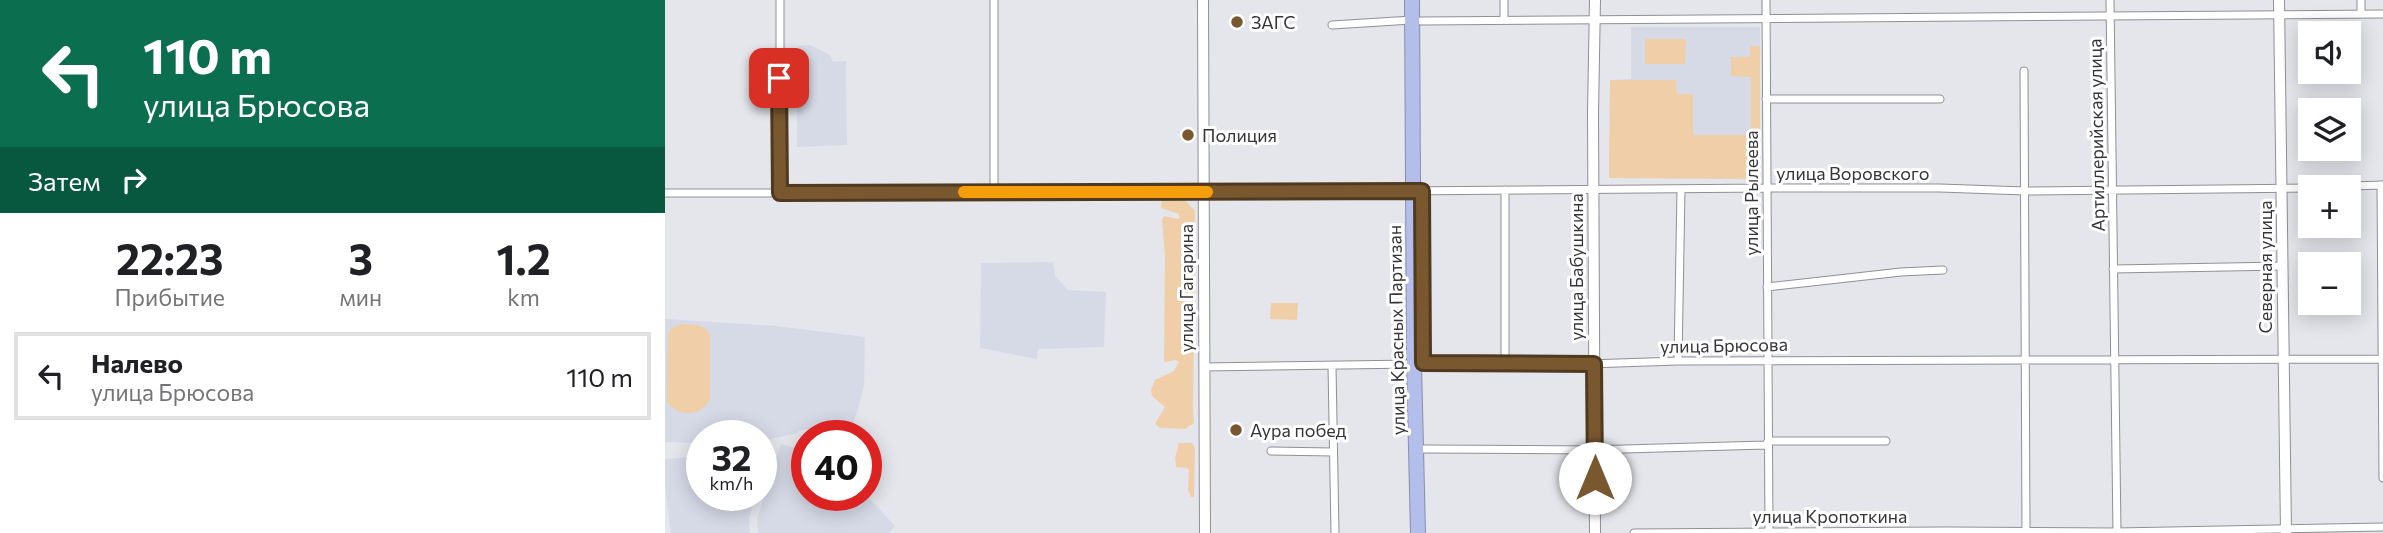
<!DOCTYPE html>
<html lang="ru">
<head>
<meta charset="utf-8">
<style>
	:root { --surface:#fff; --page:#f6f6f6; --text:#202124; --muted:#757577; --line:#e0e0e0 }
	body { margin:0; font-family:Commissioner,sans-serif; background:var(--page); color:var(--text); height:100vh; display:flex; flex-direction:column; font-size:26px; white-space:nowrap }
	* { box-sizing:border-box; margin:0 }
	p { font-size:23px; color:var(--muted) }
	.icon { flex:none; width:38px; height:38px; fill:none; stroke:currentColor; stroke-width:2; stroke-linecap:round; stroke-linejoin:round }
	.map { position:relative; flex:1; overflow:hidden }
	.drawer { display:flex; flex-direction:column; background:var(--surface); width:665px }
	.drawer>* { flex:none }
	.guide { background:#0b6e4f; color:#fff; overflow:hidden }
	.controls { position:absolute; left:1633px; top:21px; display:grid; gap:14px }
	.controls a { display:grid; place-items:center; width:63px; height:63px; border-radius:0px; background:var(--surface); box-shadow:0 4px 18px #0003; font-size:35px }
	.speed { position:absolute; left:21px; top:420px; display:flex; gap:14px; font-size:35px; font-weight:700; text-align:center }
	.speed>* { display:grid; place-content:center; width:91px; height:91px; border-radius:50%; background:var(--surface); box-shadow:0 4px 18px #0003; line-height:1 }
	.speed small { font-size:18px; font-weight:400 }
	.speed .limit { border:10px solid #d22; background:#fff; color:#111 }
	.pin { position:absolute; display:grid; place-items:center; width:60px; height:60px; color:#fff; margin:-30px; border-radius:14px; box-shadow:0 4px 10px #0006 }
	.me { position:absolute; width:77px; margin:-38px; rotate:0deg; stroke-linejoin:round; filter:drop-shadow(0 0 5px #0008) }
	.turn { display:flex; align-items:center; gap:24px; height:147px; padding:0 28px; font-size:32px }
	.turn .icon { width:91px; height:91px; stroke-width:2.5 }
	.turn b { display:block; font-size:49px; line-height:60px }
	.then { display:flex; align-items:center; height:66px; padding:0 28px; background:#0003; gap:14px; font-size:26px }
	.eta { display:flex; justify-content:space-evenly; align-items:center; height:119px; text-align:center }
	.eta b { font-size:42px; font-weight:700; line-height:49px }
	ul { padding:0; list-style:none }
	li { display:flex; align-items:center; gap:21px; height:88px; margin:0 14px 10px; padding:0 14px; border:4px solid var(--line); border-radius:0px }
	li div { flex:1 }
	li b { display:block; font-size:26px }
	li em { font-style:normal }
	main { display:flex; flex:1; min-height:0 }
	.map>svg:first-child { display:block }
	.built { fill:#d6dae7 }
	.green { fill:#f0cfa8 }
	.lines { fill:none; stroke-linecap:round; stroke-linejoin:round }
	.street-casing { stroke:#8f9096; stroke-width:9 }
	.secondary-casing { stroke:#8f9096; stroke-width:12 }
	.highway-casing { stroke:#878eac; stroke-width:16 }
	.street { stroke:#fff; stroke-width:7 }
	.secondary { stroke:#fff; stroke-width:10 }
	.highway { stroke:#b3beeb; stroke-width:14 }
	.route-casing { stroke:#4f391f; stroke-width:18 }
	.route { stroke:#79582f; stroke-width:12 }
	.slow { stroke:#f59e0b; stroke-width:12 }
	.poi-dot { fill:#79582f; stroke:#fff; stroke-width:2.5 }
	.labels { text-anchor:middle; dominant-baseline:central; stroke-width:6; stroke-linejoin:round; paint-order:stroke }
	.poi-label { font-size:18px; fill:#353538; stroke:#fff; text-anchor:start }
	.street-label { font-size:18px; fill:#353538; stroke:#fff }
</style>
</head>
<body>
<main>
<section class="drawer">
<div class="guide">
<div class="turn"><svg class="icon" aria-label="left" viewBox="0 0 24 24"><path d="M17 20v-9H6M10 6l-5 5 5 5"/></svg><div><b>110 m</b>улица Брюсова</div></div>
<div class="then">Затем<svg class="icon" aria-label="right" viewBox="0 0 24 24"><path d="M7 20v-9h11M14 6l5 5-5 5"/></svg></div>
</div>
<div class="eta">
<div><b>22:23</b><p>Прибытие</p></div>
<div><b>3</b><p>мин</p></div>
<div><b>1.2</b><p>km</p></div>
</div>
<ul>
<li><svg class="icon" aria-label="left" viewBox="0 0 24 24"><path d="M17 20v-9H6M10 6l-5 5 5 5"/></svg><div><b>Налево</b><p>улица Брюсова</p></div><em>110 m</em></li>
</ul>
</section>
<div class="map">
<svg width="1718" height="533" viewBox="0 0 1718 533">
	<rect width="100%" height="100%" fill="#e4e6ec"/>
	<path class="built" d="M966 27H1095V179L944 178 945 80 966 79Z
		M145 45 165 55 168 62 181 61 182 145 132 147V54L134 46Z
		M388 262 390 276 403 290 441 292 439 347 373 349 372 359 315 348 316 263Z
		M0 319 111 326 200 337 199 386 193 410 184 433 144 436 142 429 133 431V433L96 441V436H37V443L0 442Z
		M116 444 142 451V495H201L230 526 224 533H93L92 519Z
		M37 456V495H91L84 518 85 533H6L0 484V459Z"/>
	<path class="green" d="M980 39H1021L1020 64H980Z
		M1085 46H1095V179L944 178 945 80H1011L1012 94H1028V135H1086V77L1066 76V57H1085Z
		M497 198 519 199 530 211 528 411 529 423 520 429 495 428 490 424 500 407 487 396 486 390 490 380 509 371 514 362 511 360 499 362 500 256 497 220 499 216 514 219V214L496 208Z
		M606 303H633L632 320 605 319Z
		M16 324C29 325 39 323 45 335V398C40 417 10 418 2 401L3 335 6 328Z
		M514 443H527L530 448 529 497H526L523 490 524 470 521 468 511 467 510 458Z"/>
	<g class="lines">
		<defs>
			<path id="street" d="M115 0V193
				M329 0V192
				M839 0V20
				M1101 0 1104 533
				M1445 0 1452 533
				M1696 0V14
				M756 21 1718 14
				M667 25 747 20
				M1359 71 1361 533
				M1101 99H1275
				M1716 185 1718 478
				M1655 187 1718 185
				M0 193H494L1102 188H1275L1360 191 1645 188
				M1448 269 1618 266
				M1102 287 1236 272 1278 270
				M1013 361 1016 189
				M758 363 923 364 1013 361 1718 359
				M840 363V190
				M667 366 670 533
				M539 367 749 364
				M759 449 924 450 1101 445 1103 441H1221
				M606 451 668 452
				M969 533 1281 531 1452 532 1718 527"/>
			<path id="secondary" d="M538 0 540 533
				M1614 0 1621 533
				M930 533 928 113 930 0"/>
			<path id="highway" d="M747 0 749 364 753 533"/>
		</defs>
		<use href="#street" class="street-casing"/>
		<use href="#secondary" class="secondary-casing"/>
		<use href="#highway" class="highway-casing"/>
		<use href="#street" class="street"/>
		<use href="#secondary" class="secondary"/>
		<use href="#highway" class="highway"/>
	</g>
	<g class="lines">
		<defs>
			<path id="route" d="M114 78 115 193 757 191 758 363 929 364 930 478"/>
		</defs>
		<use href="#route" class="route-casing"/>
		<use href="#route" class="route"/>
		<path class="slow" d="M299 192H542"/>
	</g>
	<g class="poi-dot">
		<circle cx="572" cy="22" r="7"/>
		<circle cx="523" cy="135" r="7"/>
		<circle cx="571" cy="430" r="7"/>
	</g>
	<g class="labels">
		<g class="poi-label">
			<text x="586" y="22">ЗАГС</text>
			<text x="537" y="135">Полиция</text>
			<text x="585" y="430">Аура побед</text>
		</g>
		<g class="street-label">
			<text transform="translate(1431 135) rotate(-91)">Артиллерийская улица</text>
			<text x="1188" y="173">улица Воровского</text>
			<text transform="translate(1086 193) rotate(-90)">улица Рылеева</text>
			<text transform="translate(911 267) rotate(-90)">улица Бабушкина</text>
			<text transform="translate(1600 267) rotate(-90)">Северная улица</text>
			<text transform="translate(521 288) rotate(-90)">улица Гагарина</text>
			<text transform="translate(731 330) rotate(-91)">улица Красных Партизан</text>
			<text transform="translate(1059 345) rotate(-1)">улица Брюсова</text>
			<text x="1165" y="516">улица Кропоткина</text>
		</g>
	</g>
</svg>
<div class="controls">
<a><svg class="icon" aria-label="sound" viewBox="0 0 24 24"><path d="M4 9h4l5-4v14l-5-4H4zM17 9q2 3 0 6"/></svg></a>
<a><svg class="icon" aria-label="layers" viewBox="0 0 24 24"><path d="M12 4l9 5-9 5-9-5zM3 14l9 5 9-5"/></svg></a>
<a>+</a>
<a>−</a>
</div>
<div class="speed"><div>32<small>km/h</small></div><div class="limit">40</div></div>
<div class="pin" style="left:114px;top:78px;background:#d93025"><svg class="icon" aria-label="arrive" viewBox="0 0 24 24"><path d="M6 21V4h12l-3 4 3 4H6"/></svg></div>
<svg class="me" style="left:930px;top:478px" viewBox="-20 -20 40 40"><circle r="19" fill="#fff"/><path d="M0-13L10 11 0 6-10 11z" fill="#79582f"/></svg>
</div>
</main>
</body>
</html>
